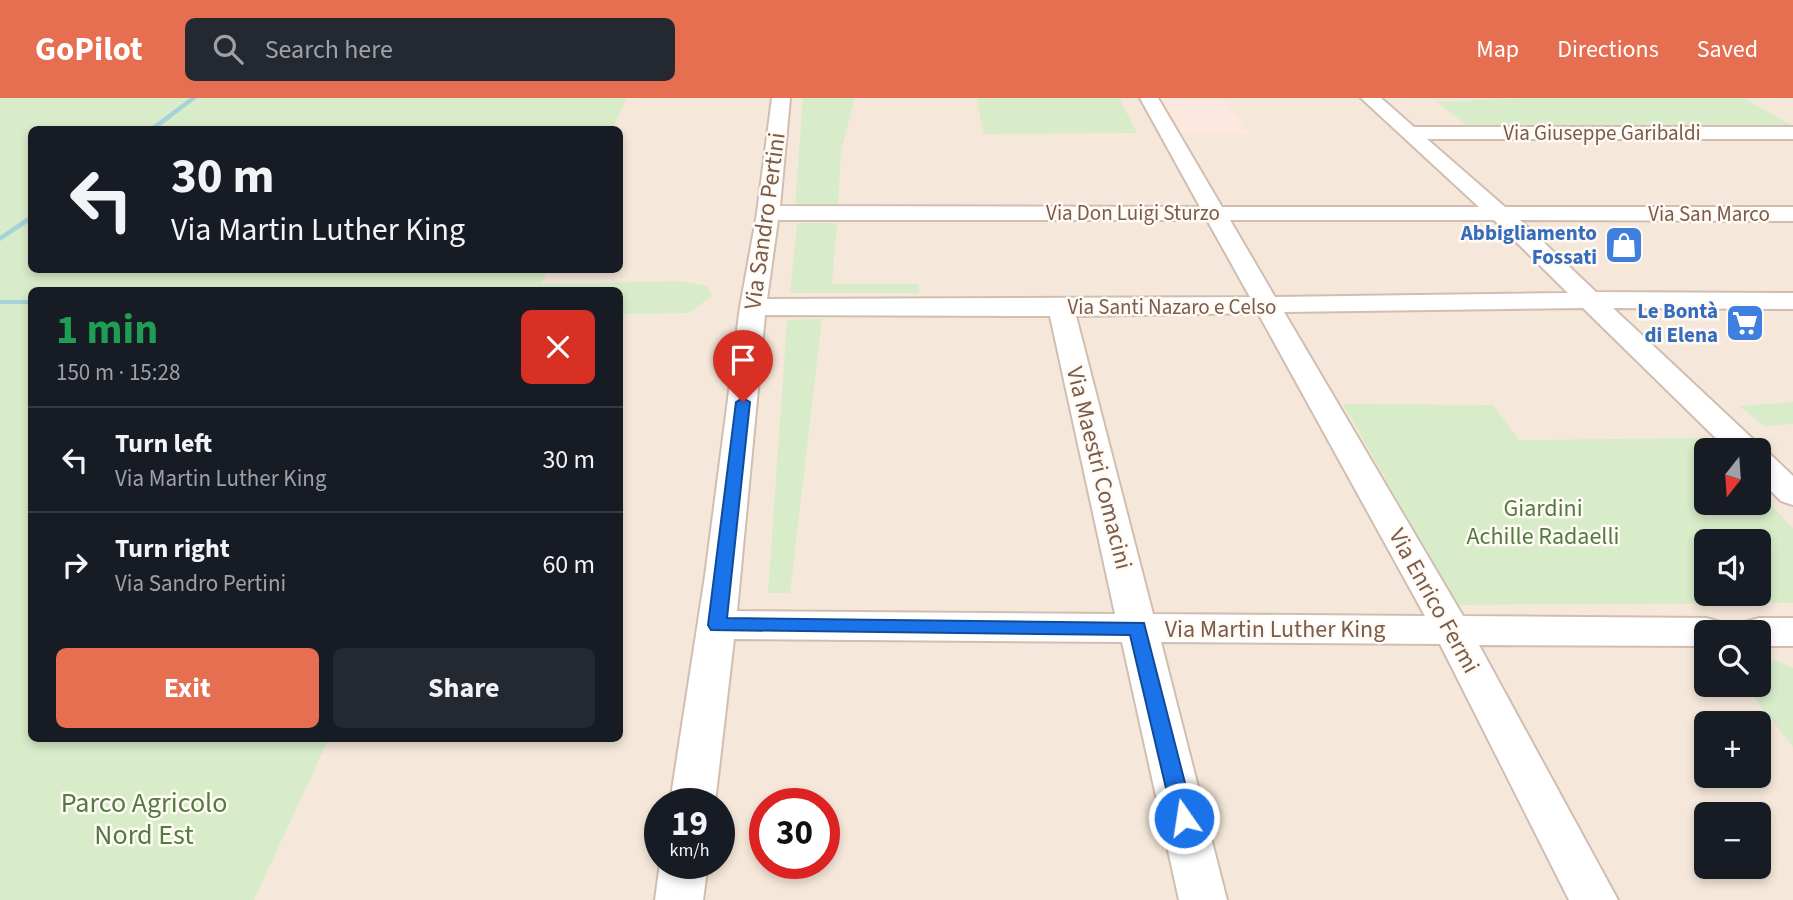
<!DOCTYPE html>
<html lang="en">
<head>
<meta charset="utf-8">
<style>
	:root { --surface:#171b24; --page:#242831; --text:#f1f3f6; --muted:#9ea1a6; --line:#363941; --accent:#e76f51 }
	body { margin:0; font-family:"Source Sans 3",sans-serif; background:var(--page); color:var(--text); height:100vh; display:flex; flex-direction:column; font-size:26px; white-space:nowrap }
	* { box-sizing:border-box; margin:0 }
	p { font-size:23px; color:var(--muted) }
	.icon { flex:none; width:38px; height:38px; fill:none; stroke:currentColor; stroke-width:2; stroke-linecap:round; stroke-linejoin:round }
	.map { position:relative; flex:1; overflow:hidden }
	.sheet { position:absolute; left:28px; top:189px; width:595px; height:455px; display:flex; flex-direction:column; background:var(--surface); border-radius:10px; box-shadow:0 4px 10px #0003 }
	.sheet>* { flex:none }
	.guide { position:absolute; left:28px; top:28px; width:595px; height:147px; border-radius:10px; box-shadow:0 4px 10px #0003; background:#171b24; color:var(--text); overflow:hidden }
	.needle { width:46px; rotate:197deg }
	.controls { position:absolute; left:1694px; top:340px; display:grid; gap:14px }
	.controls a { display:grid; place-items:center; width:77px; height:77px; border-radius:10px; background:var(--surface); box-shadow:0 4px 10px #0003; font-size:35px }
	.speed { position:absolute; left:644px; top:690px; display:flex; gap:14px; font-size:35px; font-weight:700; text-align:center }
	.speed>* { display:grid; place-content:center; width:91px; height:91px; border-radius:50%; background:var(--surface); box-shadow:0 4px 10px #0003; line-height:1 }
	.speed small { font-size:18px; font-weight:400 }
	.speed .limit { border:10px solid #d22; background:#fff; color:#111 }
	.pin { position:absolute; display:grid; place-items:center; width:60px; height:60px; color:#fff; margin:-72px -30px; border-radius:50% 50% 50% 0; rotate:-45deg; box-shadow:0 0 7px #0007 }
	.pin .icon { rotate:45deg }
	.me { position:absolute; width:77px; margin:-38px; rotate:347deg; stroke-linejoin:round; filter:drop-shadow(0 0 5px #0008) }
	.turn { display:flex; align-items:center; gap:24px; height:147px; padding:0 28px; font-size:32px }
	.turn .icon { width:91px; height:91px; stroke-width:2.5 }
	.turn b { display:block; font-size:49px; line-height:60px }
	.round { display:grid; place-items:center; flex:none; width:74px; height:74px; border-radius:10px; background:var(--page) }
	.headline { display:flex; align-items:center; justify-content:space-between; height:119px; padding:0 28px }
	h1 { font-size:42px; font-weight:700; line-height:52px; color:#1e9e55 }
	.action { display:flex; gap:14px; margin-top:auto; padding:14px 28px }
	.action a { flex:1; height:80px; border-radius:10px; background:var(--accent); color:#fff; font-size:28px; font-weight:700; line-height:80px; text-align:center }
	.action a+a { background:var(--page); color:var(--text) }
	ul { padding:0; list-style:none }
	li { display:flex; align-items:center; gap:21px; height:105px; padding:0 28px; border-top:2px solid var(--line) }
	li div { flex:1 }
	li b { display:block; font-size:26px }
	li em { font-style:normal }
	header { display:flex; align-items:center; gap:42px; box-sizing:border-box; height:98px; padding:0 35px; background:var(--accent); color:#fff }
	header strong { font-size:33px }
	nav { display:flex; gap:38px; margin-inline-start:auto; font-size:24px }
	.search { width:490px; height:63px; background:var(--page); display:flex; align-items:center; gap:18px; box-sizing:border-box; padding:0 24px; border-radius:10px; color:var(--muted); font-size:26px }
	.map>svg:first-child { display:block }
	.residential { fill:#f5e8da; fill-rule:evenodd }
	.commercial { fill:#fde8e0 }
	.green { fill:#d8ecc9; fill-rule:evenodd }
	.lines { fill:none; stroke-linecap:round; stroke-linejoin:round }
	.stream { fill:#a5d3da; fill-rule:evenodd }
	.minor-casing { stroke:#d1beb0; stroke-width:4 }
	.minor { fill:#fff; fill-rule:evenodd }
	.route { fill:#1a73e8; stroke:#114b97; stroke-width:2 }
	.labels { text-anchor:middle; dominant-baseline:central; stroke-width:5; stroke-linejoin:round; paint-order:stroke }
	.far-street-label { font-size:21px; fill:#7a5c4d; stroke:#fffaf3 }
	.far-shop-label { font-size:21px; font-weight:bold; fill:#366cbe; stroke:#fffaf3; text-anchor:end }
	.street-label { font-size:24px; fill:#7a5c4d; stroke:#fffaf3 }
	.park-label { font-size:24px; fill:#537a41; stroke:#fffaf3 }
	.near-park-label { font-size:28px; fill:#537a41; stroke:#fffaf3 }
</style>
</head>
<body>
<header>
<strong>GoPilot</strong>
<div class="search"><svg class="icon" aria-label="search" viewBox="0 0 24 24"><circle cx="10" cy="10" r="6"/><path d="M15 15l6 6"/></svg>Search here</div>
<nav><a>Map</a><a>Directions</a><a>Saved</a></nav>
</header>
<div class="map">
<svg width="1793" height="802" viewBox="0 0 1793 802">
	<rect width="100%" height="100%" fill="#fdf6ec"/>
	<path class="residential" d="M627 0H1793V802H254L329 641 620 640V192H537L548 172H620V32L613 31ZM1706 352H1759V404H1706ZM1706 443H1759V495H1706ZM1706 534H1759V586H1706ZM1706 625H1759V677H1706ZM660 705H719V765H660ZM765 705H824V765H765ZM1706 716H1759V768H1706Z"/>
	<path class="commercial" d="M1161 0H1223L1249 36H1183Z"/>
	<path class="green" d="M0 0H627L613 31 32 32V172H548L541 186 682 183 707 188 712 198 689 215 620 216V192H32V640L329 641 254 802H0Z
		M803 0H855L841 53 838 108 795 107Z
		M976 0H1119L1137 35 984 36Z
		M1525 0H1743L1793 28 1470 30 1437 4Z
		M797 125H837L832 186H919V195H790Z
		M822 221 790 495H768L787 222Z
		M1793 304V326L1764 328 1739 308Z
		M1343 306 1493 307 1519 342 1705 340 1717 352H1706V404H1759V395L1793 430V505L1457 507ZM1706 443H1759V495H1706Z
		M1759 559 1776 562 1793 570V649L1743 586H1759Z"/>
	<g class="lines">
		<path class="stream" d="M190 0H197L155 32H147Z
			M32 116V122L0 143V138Z
			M0 202H32V206H0Z"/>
		<defs>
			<path id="minor" d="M772 0H790L780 108 1200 109 1140 0H1158L1222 109H1479L1361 0H1381L1414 29H1793V41H1427L1505 109H1793V123L1520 122 1596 194 1793 195V211L1613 210 1757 345 1761 354 1770 356 1793 378V407L1781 403 1759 381V352H1728L1583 210 1284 214 1463 518 1706 520 1720 524 1725 534H1706V548L1479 547 1618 802H1569L1440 546 1161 544 1227 802H1179L1122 544 734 541 715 705H670L705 478 740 209 757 115ZM778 122H1207L1250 199 767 201ZM1230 122H1494L1568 195 1275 199ZM1258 215 1425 518 1153 516 1076 218ZM765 217 1050 218 1115 516 737 513Z
				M1759 520H1793V548H1759V534H1740L1745 524Z
				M660 765H708L703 802H655Z"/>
		</defs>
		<use href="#minor" class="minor-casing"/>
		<use href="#minor" class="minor"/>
	</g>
	<path class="route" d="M743 300 750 304 727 520 1144 525 1194 720 1191 727 1184 730 1176 727 1173 720 1130 537 711 532 708 527 736 304Z"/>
	<defs>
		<symbol id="shop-square" viewBox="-11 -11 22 22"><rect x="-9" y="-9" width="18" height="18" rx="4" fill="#3f7fe0" stroke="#fffaf3"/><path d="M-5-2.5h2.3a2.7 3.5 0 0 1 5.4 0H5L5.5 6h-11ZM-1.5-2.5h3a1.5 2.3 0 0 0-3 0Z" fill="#fff"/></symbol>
		<symbol id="supermarket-square" viewBox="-11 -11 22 22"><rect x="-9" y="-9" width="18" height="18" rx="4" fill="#3f7fe0" stroke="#fffaf3"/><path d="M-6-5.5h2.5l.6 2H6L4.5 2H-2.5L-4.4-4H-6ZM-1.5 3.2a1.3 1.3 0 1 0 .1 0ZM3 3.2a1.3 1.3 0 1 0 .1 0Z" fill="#fff"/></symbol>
	</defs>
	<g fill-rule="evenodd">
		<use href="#shop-square" x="1602" y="125" width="44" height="44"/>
		<use href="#supermarket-square" x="1723" y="203" width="44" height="44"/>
	</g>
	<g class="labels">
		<g class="far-street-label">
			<text x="1602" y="35">Via Giuseppe Garibaldi</text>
			<text x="1133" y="115">Via Don Luigi Sturzo</text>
			<text x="1709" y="116">Via San Marco</text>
			<text x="1172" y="209">Via Santi Nazaro e Celso</text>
		</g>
		<g class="far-shop-label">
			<text x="1597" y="135">Abbigliamento<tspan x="1597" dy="24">Fossati</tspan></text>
			<text x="1718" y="213">Le Bontà<tspan x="1718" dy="24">di Elena</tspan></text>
		</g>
		<g class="street-label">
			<text transform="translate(765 123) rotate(-82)">Via Sandro Pertini</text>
			<text transform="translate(1099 370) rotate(76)">Via Maestri Comacini</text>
			<text transform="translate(1434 503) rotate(61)">Via Enrico Fermi</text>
			<text x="1275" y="531">Via Martin Luther King</text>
		</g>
		<g class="park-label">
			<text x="1543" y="410">Giardini<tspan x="1543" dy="28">Achille Radaelli</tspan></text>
		</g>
		<g class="near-park-label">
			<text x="144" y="705">Parco Agricolo<tspan x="144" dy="32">Nord Est</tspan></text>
		</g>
	</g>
</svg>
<div class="controls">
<a><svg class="needle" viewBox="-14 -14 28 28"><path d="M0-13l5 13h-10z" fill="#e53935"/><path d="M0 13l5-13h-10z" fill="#9ea1a6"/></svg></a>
<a><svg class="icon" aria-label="sound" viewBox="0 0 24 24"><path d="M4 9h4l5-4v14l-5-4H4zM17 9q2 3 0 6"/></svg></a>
<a><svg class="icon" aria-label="search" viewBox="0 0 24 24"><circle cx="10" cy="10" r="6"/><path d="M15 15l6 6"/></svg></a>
<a>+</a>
<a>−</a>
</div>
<div class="speed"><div>19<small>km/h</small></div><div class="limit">30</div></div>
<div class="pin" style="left:743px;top:304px;background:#d93025"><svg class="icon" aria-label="arrive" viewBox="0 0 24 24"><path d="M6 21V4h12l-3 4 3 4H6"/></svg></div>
<svg class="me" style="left:1184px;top:720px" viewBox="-20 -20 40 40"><circle r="17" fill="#1a73e8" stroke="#fff" stroke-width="3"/><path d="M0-11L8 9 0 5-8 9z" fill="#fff"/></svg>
<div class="guide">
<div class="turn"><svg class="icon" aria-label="left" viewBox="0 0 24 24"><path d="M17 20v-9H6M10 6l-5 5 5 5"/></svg><div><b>30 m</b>Via Martin Luther King</div></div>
</div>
<section class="sheet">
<div class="headline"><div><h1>1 min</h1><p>150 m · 15:28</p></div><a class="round" style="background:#d93025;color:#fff"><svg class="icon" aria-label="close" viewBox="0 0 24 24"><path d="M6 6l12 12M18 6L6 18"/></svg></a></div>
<ul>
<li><svg class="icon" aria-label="left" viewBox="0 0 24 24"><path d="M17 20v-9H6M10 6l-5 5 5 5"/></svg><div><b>Turn left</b><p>Via Martin Luther King</p></div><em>30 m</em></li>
<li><svg class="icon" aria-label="right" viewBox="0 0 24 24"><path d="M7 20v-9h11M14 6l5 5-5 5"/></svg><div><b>Turn right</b><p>Via Sandro Pertini</p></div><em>60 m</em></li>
</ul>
<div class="action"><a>Exit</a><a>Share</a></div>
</section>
</div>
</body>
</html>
